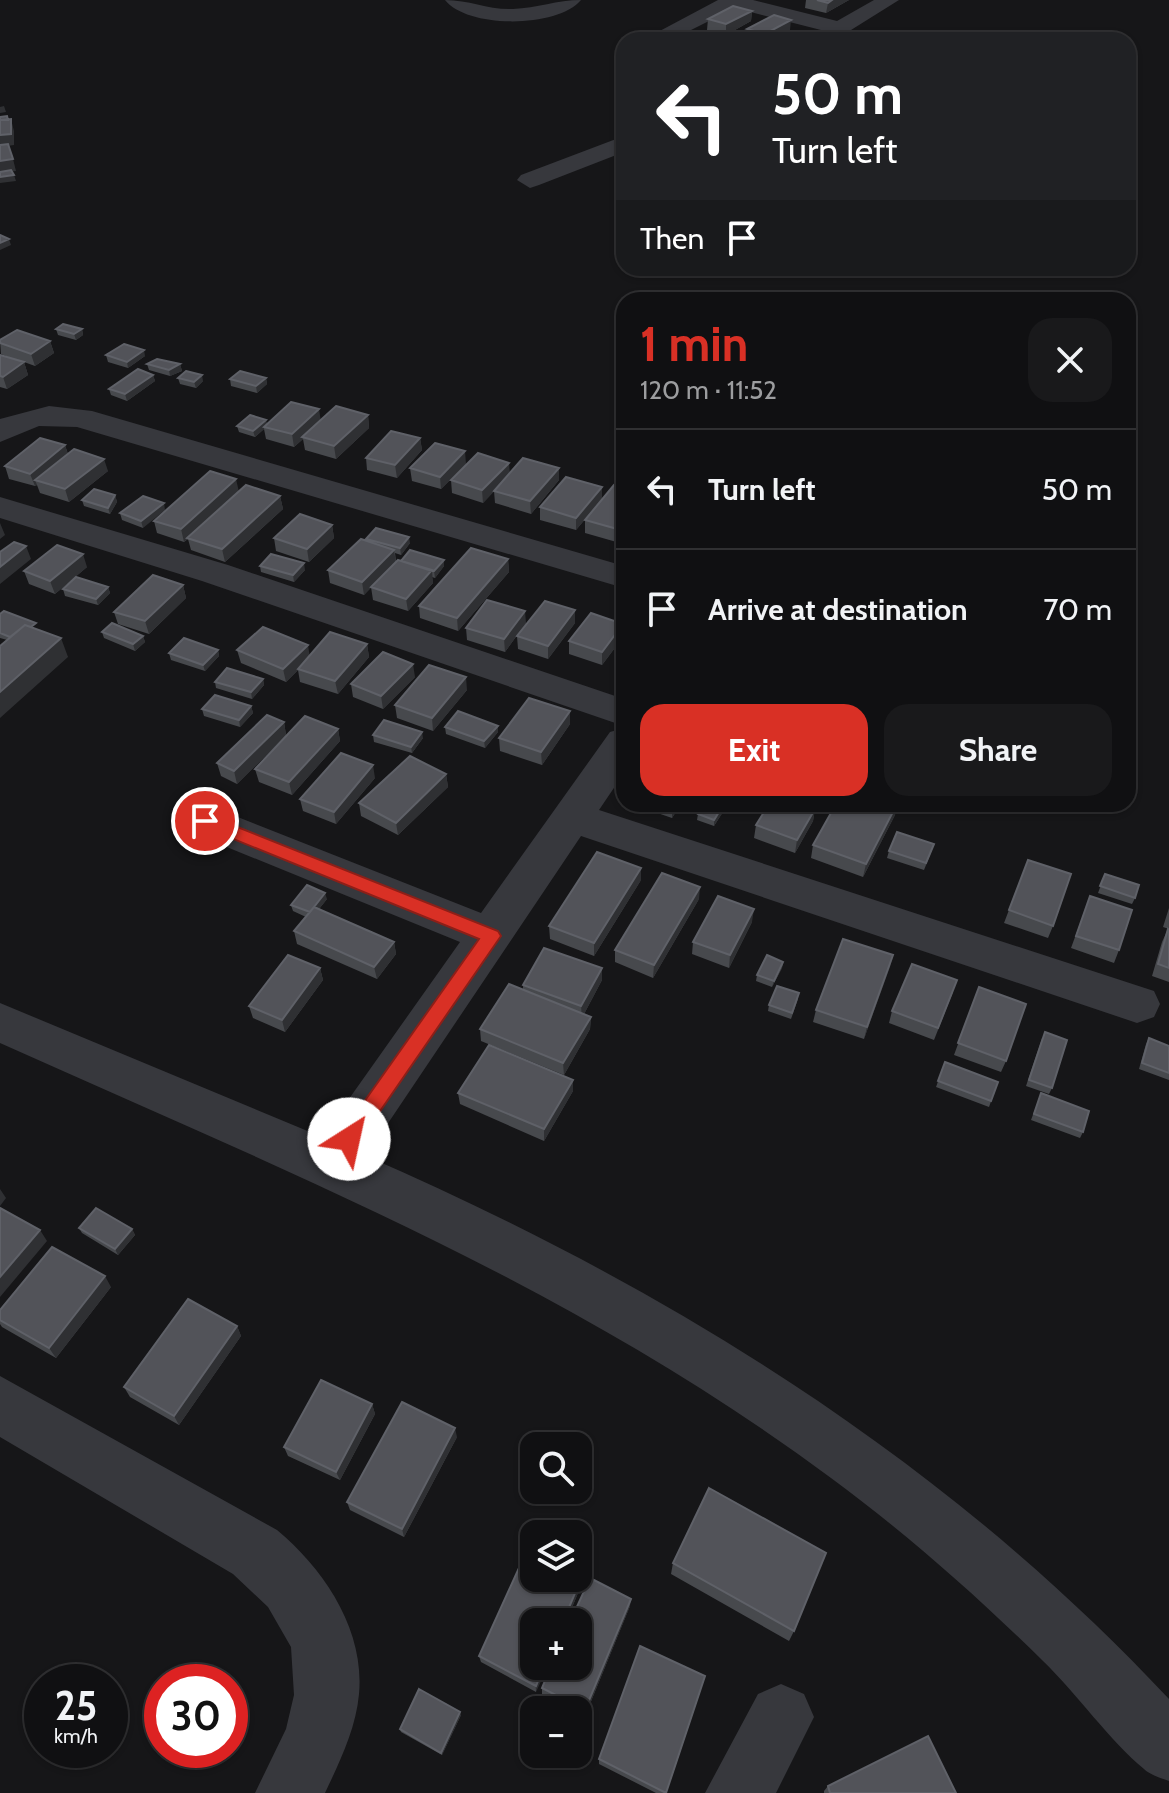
<!DOCTYPE html>
<html lang="en">
<head>
<meta charset="utf-8">
<style>
	:root { --surface:#101012; --page:#19191b; --text:#f1f3f6; --muted:#9c9d9f; --line:#303032; --accent:#d93025 }
	body { margin:0; font-family:Cabin,sans-serif; background:var(--page); color:var(--text); height:100vh; display:flex; flex-direction:column; font-size:30px; white-space:nowrap }
	* { box-sizing:border-box; margin:0 }
	p { font-size:26px; color:var(--muted) }
	.icon { flex:none; width:44px; height:44px; fill:none; stroke:currentColor; stroke-width:2; stroke-linecap:round; stroke-linejoin:round }
	.map { position:relative; flex:1; overflow:hidden }
	.details { position:absolute; left:616px; top:292px; width:520px; height:520px; display:flex; flex-direction:column; background:var(--surface); border-radius:24px; box-shadow:0 2px 6px #0004,0 0 0 2px var(--line) }
	.details>* { flex:none }
	.hud { position:absolute; left:616px; top:32px; width:520px; height:244px; border-radius:24px; box-shadow:0 2px 6px #0004,0 0 0 2px var(--line); background:#202124; color:#fff; overflow:hidden }
	.tools { position:absolute; left:520px; top:1432px; display:grid; gap:16px }
	.tools a { display:grid; place-items:center; width:72px; height:72px; border-radius:16px; background:var(--surface); box-shadow:0 2px 6px #0004,0 0 0 2px var(--line); font-size:40px }
	.speed { position:absolute; left:24px; top:1664px; display:flex; gap:16px; font-size:40px; font-weight:700; text-align:center }
	.speed>* { display:grid; place-content:center; width:104px; height:104px; border-radius:50%; background:var(--surface); box-shadow:0 2px 6px #0004,0 0 0 2px var(--line); line-height:1 }
	.speed small { font-size:20px; font-weight:400 }
	.speed .limit { border:12px solid #d22; background:#fff; color:#111 }
	.pin { position:absolute; display:grid; place-items:center; width:68px; height:68px; color:#fff; margin:-34px; border:4px solid #fff; border-radius:50%; box-shadow:0 2px 8px #0007 }
	.me { position:absolute; width:88px; margin:-44px; rotate:35deg; stroke-linejoin:round; filter:drop-shadow(0 0 6px #0008) }
	.turn { display:flex; align-items:center; gap:28px; height:168px; padding:0 24px; font-size:36px }
	.turn .icon { width:104px; height:104px; stroke-width:2.5 }
	.turn b { display:block; font-size:56px; line-height:68px }
	.then { display:flex; align-items:center; height:76px; padding:0 24px; background:#0003; gap:16px; font-size:30px }
	.round { display:grid; place-items:center; flex:none; width:84px; height:84px; border-radius:24px; background:var(--page) }
	.overview { display:flex; align-items:center; justify-content:space-between; height:136px; padding:0 24px }
	h1 { font-size:48px; font-weight:800; line-height:60px; color:var(--accent) }
	.primary-button { display:flex; gap:16px; margin-top:auto; padding:16px 24px }
	.primary-button a { flex:1; height:92px; border-radius:24px; background:var(--accent); color:#fff; font-size:32px; font-weight:800; line-height:92px; text-align:center }
	.primary-button a+a { background:var(--page); color:var(--text) }
	ul { padding:0; list-style:none }
	li { display:flex; align-items:center; gap:24px; height:120px; padding:0 24px; border-top:2px solid var(--line) }
	li div { flex:1 }
	li b { display:block; font-size:30px }
	li em { font-style:normal }
	.map>svg:first-child { display:block }
	.lines { fill:none; stroke-linecap:round; stroke-linejoin:round }
	.minor { fill:#37383d; fill-rule:evenodd }
	.wall { fill:#47494d }
	.shaded-wall { fill:#2f3033 }
	.building { fill:#525359; stroke:#5f6168; stroke-width:2 }
	.route { fill:#d93025; stroke:#8d1f18; stroke-width:2 }
</style>
</head>
<body>
<div class="map">
<svg width="1169" height="1793" viewBox="0 0 1169 1793">
	<rect width="100%" height="100%" fill="#161618"/>
	<g class="lines">
		<path class="minor" d="M445 0C470 0 488 10 513 9 537 8 557 0 581 0 558 28 468 29 445 0Z
			M718 0H753L837 21 874 0H899L835 40H808L821 30 735 8 675 38H659L656 33Z
			M624 136V152L539 185 530 188 517 180 521 175Z
			M49 406 92 411 624 566V588L77 427 39 426 0 442V419Z
			M0 497 228 565 624 699V726L202 581 0 518Z
			M624 728V773L599 810 1154 991 1160 1004 1154 1017 1137 1023 581 836 366 1156C667 1287 944 1458 1169 1699V1781C1161 1778 1150 1775 1144 1769 1110 1741 1077 1694 1043 1661 977 1596 907 1534 831 1478 571 1285 292 1174 0 1043V1003L322 1137 460 942 190 832 184 821 190 810 205 806 220 810 481 913 610 732Z
			M0 1376 277 1530C324 1569 365 1630 359 1694 356 1729 339 1763 325 1793H255L286 1729 294 1695 291 1647 268 1607 233 1574 0 1437Z
			M781 1684 804 1694 814 1717 776 1793H705L758 1694Z"/>
	</g>
	<path class="wall" d="M806 0H849L826 13 805 8Z
		M752 11 751 21 726 35 707 30 708 19Z
		M747 29 790 30 772 40H749L746 39Z
		M56 329H82L83 335 76 340 58 335Z
		M0 340 50 341 54 353 35 366 24 362 28 375 7 389 0 387V355L21 362 1 354Z
		M106 355 145 356 128 368 108 362Z
		M147 364H180L182 371 170 376 149 370Z
		M153 375 155 381 127 401 111 395 109 389Z
		M178 378 203 381 196 388 180 384Z
		M266 378 267 384 257 393 231 386 230 379Z
		M368 415 369 428 336 459 305 450 303 439 294 447 266 439 264 429 255 437 239 432 237 426 320 421Z
		M420 438 422 450 397 478 367 470 366 458Z
		M65 445 68 454 108 471 69 502 40 493 37 485 35 486 9 479 5 466Z
		M466 464 441 489 412 481 410 468Z
		M510 473 559 480 531 514 495 503 494 491 483 503 452 493 451 480Z
		M602 487V499L576 530 540 520V507Z
		M624 488V538L620 543 585 533V520Z
		M239 492 280 496 283 509 225 562 191 550 188 539 184 542 157 533 154 521Z
		M115 495 117 502 110 514 84 506 82 500Z
		M143 496V528L122 520 120 513Z
		M332 525 334 538 309 562 276 551 274 538Z
		M366 539 410 543 401 555 395 553 396 561 444 566 435 578 432 577 433 583 408 611 373 600 371 587 364 595 330 583 328 570 367 540Z
		M508 559 509 572 458 631 420 618 419 606Z
		M260 566 305 570 294 582 261 572Z
		M87 567 55 594 29 584 24 571Z
		M183 585 186 598 149 634 118 624 114 612Z
		M108 587 110 593 98 605 65 596 63 589Z
		M0 614 38 630 68 657 0 638Z
		M526 623 505 652 467 640 466 628Z
		M575 623 548 659 518 649 517 636Z
		M623 624V637L602 665 569 654V641Z
		M102 632 143 636 145 642 135 651 104 638Z
		M367 644 369 657 338 694 300 682 298 670 286 682 241 663 237 650 310 655Z
		M218 650 219 656 205 671 171 660 169 653Z
		M415 677 383 709 353 697 351 684Z
		M263 679 264 685 252 699 216 688 215 682Z
		M467 690 433 731 397 718 395 705Z
		M251 706 253 713 240 727 204 716 202 709Z
		M284 722 286 735 237 784 221 776 217 763Z
		M570 724 542 765 500 751 499 738Z
		M498 726V732L485 748 446 734 445 727Z
		M338 729 340 741 292 795 259 782 255 769Z
		M373 735 423 738 412 753 374 742Z
		M446 774 448 787 398 835 361 816 359 803Z
		M375 778 336 824 303 811 300 799Z
		M637 804H681L672 818 637 806Z
		M728 804 714 826 697 820 698 814Z
		M897 804 895 815 863 877 811 858 813 845Z
		M815 809 813 821 795 853 754 838 756 825Z
		M932 850 924 870 887 858 889 851Z
		M1028 860 1053 926 1048 938 1004 923Z
		M1105 874 1135 898 1132 904 1098 893Z
		M641 880 594 956 550 939 549 926Z
		M1090 896 1119 950 1114 963 1071 948Z
		M327 899 319 909 394 942 396 954 377 979 297 944 294 931 306 917 293 911 291 905Z
		M699 899 653 978 615 962V950Z
		M1169 908V929L1163 927Z
		M752 922 729 968 692 954 693 942Z
		M1168 929 1169 930V982L1152 976 1162 942Z
		M893 955 864 1039 813 1022 816 1010Z
		M783 962 782 968 772 987 756 981 757 975Z
		M320 968 323 980 285 1032 253 1018 249 1006Z
		M602 968V980L584 1014 591 1017 590 1029 564 1075 481 1041 480 1029 523 990V985Z
		M979 987 1006 1061 1001 1072 954 1055Z
		M953 992 934 1040 889 1023 892 1011Z
		M798 999 791 1019 768 1011 769 1005Z
		M1042 1038 1052 1088 1049 1094 1026 1086Z
		M1149 1038 1169 1046V1080L1139 1069 1146 1044Z
		M945 1062 998 1082 989 1107 936 1087Z
		M573 1091 544 1141 460 1104 458 1093Z
		M1041 1093 1083 1132 1080 1138 1031 1120Z
		M79 1228 132 1229 135 1235 118 1255 82 1233Z
		M111 1287 56 1358 2 1327 0 1324V1310Z
		M237 1326 241 1336 179 1425 130 1397 124 1387Z
		M372 1404 375 1414 340 1480 288 1456 284 1447Z
		M457 1437 404 1537 350 1510 347 1502Z
		M673 1563 794 1631 789 1641 671 1574Z
		M578 1593 566 1622H534L536 1692 481 1662 479 1656Z
		M630 1606 585 1716 578 1712V1710H574L542 1694V1688Z
		M461 1715 442 1755 401 1732 400 1729Z
		M599 1759 666 1793H656L599 1764Z
		M828 1786 956 1793H824V1791Z"/>
	<path class="shaded-wall" d="M832 0H849L826 13 828 3Z
		M752 11 751 21 726 35V24Z
		M791 20 790 30 772 40H764L765 34Z
		M4 106 6 112 0 113V107Z
		M11 119 14 131V145L0 147V135Z
		M13 159 16 171 0 173V161Z
		M14 175 16 181 0 183V177Z
		M9 239 11 245 0 250V243Z
		M82 329 83 335 76 340 74 334Z
		M50 341 54 353 35 366 31 354Z
		M144 350 145 356 128 368 127 362Z
		M24 362 28 375 7 389 3 377Z
		M180 364 182 371 170 376 169 370Z
		M153 375 155 381 127 401 125 394Z
		M202 375 203 381 196 388 194 382Z
		M266 378 267 384 257 393 256 386Z
		M319 409 321 422 302 437 303 439 294 447 292 434Z
		M368 415 369 428 336 459 334 446Z
		M266 420 268 426 264 427V429L255 437 253 431Z
		M420 438 422 450 397 478 395 465Z
		M65 445 69 458 35 480 37 485 35 486 30 474Z
		M465 451 466 464 441 489 440 477Z
		M104 459 108 471 69 502 65 489Z
		M509 463 510 475 483 503 482 490Z
		M559 468V480L531 514 530 501Z
		M236 479 239 492 184 542 181 529Z
		M602 487V499L576 530V518Z
		M115 495 117 502 110 514 108 508Z
		M280 496 283 509 225 562 222 549Z
		M164 503 165 510 143 528 141 521Z
		M0 523 5 535 0 539Z
		M332 525 334 538 309 562 307 549Z
		M624 526V538L620 543 621 530Z
		M409 537 410 543 401 555 400 548Z
		M26 546 31 559 0 584V567Z
		M394 550 396 563 364 595 362 582Z
		M83 554 87 567 55 594 50 581Z
		M508 559 509 572 458 631 457 618Z
		M444 560V566L435 578 434 571Z
		M304 563 305 570 294 582 293 575Z
		M432 570 433 583 408 611 406 599Z
		M183 585 186 598 149 634 145 621Z
		M108 587 110 593 98 605 96 599Z
		M575 610V623L548 659V646Z
		M525 611 526 623 505 652 504 639Z
		M623 624V637L602 665V652Z
		M143 636 145 642 135 651 133 644Z
		M61 638 68 657 0 718V692Z
		M367 644 369 657 338 694 335 681Z
		M308 645 310 658 286 682 283 669Z
		M218 650 219 656 205 671 203 665Z
		M413 664 415 677 383 709 381 696Z
		M466 677 467 690 433 731 432 718Z
		M263 679 264 685 252 699 251 692Z
		M251 706 253 713 240 727 239 720Z
		M570 711V724L542 765 541 752Z
		M284 722 286 735 237 784 234 771Z
		M498 726V732L485 748 484 741Z
		M338 729 340 741 292 795 289 782Z
		M422 732 423 738 412 753 411 747Z
		M373 765 375 778 336 824 334 812Z
		M446 774 448 787 398 835 396 823Z
		M673 804H681L672 818V806Z
		M724 804H728L714 826V820Z
		M897 804 895 815 863 877 866 864Z
		M815 809 813 821 795 853 797 840Z
		M641 868V880L594 956V943Z
		M700 887 699 899 653 978 654 965Z
		M325 893 327 899 311 919 310 912Z
		M754 909 752 922 729 968 730 955Z
		M394 942 396 954 377 979 374 967Z
		M893 955 890 967 864 1039 867 1027Z
		M783 962 782 968 772 987 774 981Z
		M320 968 323 980 285 1032 282 1020Z
		M602 968V980L582 1018 581 1006Z
		M591 1017 590 1029 564 1075 563 1063Z
		M573 1080V1091L544 1141V1129Z
		M0 1189 6 1198 0 1206Z
		M132 1229 135 1235 118 1255 115 1249Z
		M40 1230 47 1241 0 1297V1277Z
		M105 1276 111 1287 56 1358 49 1348Z
		M237 1326 241 1336 179 1425 174 1416Z
		M372 1404 375 1414 340 1480 336 1472Z
		M455 1428 457 1437 404 1537 402 1529Z
		M578 1586V1593L566 1622H563Z
		M631 1599 630 1606 585 1716V1710Z
		M544 1666H548L536 1692V1686Z
		M460 1712 461 1715 442 1755 441 1753Z"/>
	<path class="building" d="M817 0H832L828 3Z
		M733 6 752 11 726 24 708 19Z
		M774 15 791 20 765 34 747 29Z
		M688 36 702 40H679Z
		M7 116 8 120H0V117Z
		M11 119V134L0 135V120Z
		M8 144 13 159 0 161V145Z
		M11 170 14 175 0 177V172Z
		M0 235 9 239 0 243Z
		M63 324 82 329 74 334 56 329Z
		M17 330 50 341 31 354 0 343V340Z
		M124 344 144 350 127 362 106 355Z
		M0 355 24 362 3 377 0 376Z
		M157 359 180 364 169 370 147 364Z
		M138 369 153 375 125 394 109 389Z
		M186 371 202 375 194 382 178 378Z
		M240 371 266 378 256 386 230 379Z
		M291 402 319 409 292 434 264 427Z
		M336 406 368 415 334 446 302 437Z
		M250 415 266 420 253 431 237 426Z
		M391 431 420 438 395 465 366 458Z
		M40 438 65 445 30 474 5 466Z
		M435 443 465 451 440 477 410 468Z
		M74 449 104 459 65 489 35 480Z
		M478 453 509 463 482 490 451 480Z
		M523 458 559 468 530 501 494 491Z
		M210 471 236 479 181 529 154 521Z
		M566 477 602 487 576 518 540 507Z
		M246 485 280 496 222 549 187 538Z
		M614 485 624 488V526L621 530 585 520Z
		M94 489 115 495 108 508 82 500Z
		M143 496 164 503 141 521 120 513Z
		M300 514 332 525 307 549 274 538Z
		M376 528 409 537 400 548 366 539Z
		M361 539 394 550 362 582 328 570Z
		M14 542 26 546 0 567V552Z
		M57 545 83 554 50 581 24 571Z
		M471 548 508 559 457 618 419 606Z
		M410 550 444 560 434 571H432L401 561Z
		M271 554 304 563 293 575 260 566Z
		M398 560 432 570 406 599 371 587Z
		M153 575 183 585 145 621 114 612Z
		M76 577 108 587 96 599 63 589Z
		M487 600 525 611 504 639 466 628Z
		M545 601 575 610 548 646 517 636Z
		M4 611 36 623 31 627 25 625 10 637 0 633V614Z
		M591 613 623 624 602 652 569 641Z
		M112 623 143 636 133 644 102 632Z
		M25 625 61 638 0 692V646Z
		M263 627 308 645 283 669 237 650Z
		M330 632 367 644 335 681 298 669Z
		M184 638 218 650 203 665 169 653Z
		M383 652 413 664 381 696 351 684Z
		M429 665 466 677 432 718 395 705Z
		M227 668 263 679 251 692 215 682Z
		M215 695 251 706 239 720 202 709Z
		M529 698 570 711 541 752 499 738Z
		M458 711 498 726 484 741 445 727Z
		M267 715 284 722 234 771 217 763Z
		M305 716 338 729 289 782 255 769Z
		M384 720 422 732 411 747 373 735Z
		M341 753 373 765 334 812 300 799Z
		M410 756 446 774 396 823 359 803Z
		M704 804H724L714 820 698 814Z
		M769 804H802L815 809 797 840 756 825Z
		M836 804H897L866 864 813 845Z
		M897 832 934 844 926 863 889 851Z
		M597 852 641 868 594 943 549 926Z
		M1028 860 1071 874 1053 926 1009 910Z
		M662 873 700 887 654 965 615 950Z
		M1105 874 1139 885 1135 898 1100 886Z
		M307 885 325 893 310 912 291 905Z
		M718 896 754 909 730 955 693 942Z
		M1090 896 1132 910 1119 950 1076 936Z
		M314 907 394 942 374 967 294 931Z
		M1168 929 1169 930V968L1158 964Z
		M843 939 893 955 867 1027 816 1010Z
		M544 948 602 968 581 1006 523 985Z
		M288 955 320 968 282 1020 249 1006Z
		M767 955 783 962 774 981 757 975Z
		M912 964 957 980 938 1028 892 1011Z
		M509 984 591 1017 563 1063 480 1029Z
		M777 986 799 993 792 1013 769 1005Z
		M979 987 1026 1004 1006 1061 958 1043Z
		M1045 1032 1067 1040 1052 1088 1029 1080Z
		M1149 1038 1169 1046V1073L1142 1063Z
		M489 1045 573 1080 544 1129 458 1093Z
		M945 1062 998 1082 991 1101 938 1081Z
		M1041 1093 1089 1111 1083 1132 1034 1114Z
		M0 1208 40 1230 0 1277Z
		M96 1208 132 1229 115 1249 79 1228Z
		M52 1247 105 1276 49 1348 0 1320V1310Z
		M188 1299 237 1326 174 1416 124 1387Z
		M321 1380 372 1404 336 1472 284 1447Z
		M402 1402 455 1428 402 1529 347 1502Z
		M709 1488 826 1553 794 1631 673 1563Z
		M523 1559 534 1564V1578H562L578 1586 563 1622H534V1666H544L536 1686 479 1656Z
		M590 1578 631 1599 585 1710 542 1688 551 1666H578V1622H570Z
		M640 1646 705 1676 666 1793 599 1759Z
		M419 1689 460 1712 441 1753 400 1729Z
		M928 1736 956 1793H830L828 1786Z"/>
	<path class="route" d="M205 814 498 931 501 936 356 1146H342L339 1139 342 1133 479 939 199 825 196 821Z"/>
</svg>
<div class="tools">
<a><svg class="icon" aria-label="search" viewBox="0 0 24 24"><circle cx="10" cy="10" r="6"/><path d="M15 15l6 6"/></svg></a>
<a><svg class="icon" aria-label="layers" viewBox="0 0 24 24"><path d="M12 4l9 5-9 5-9-5zM3 14l9 5 9-5"/></svg></a>
<a>+</a>
<a>−</a>
</div>
<div class="speed"><div>25<small>km/h</small></div><div class="limit">30</div></div>
<div class="pin" style="left:205px;top:821px;background:#d93025"><svg class="icon" aria-label="arrive" viewBox="0 0 24 24"><path d="M6 21V4h12l-3 4 3 4H6"/></svg></div>
<svg class="me" style="left:349px;top:1139px" viewBox="-20 -20 40 40"><circle r="19" fill="#fff"/><path d="M0-13L10 11 0 6-10 11z" fill="#d93025"/></svg>
<div class="hud">
<div class="turn"><svg class="icon" aria-label="left" viewBox="0 0 24 24"><path d="M17 20v-9H6M10 6l-5 5 5 5"/></svg><div><b>50 m</b>Turn left</div></div>
<div class="then">Then<svg class="icon" aria-label="arrive" viewBox="0 0 24 24"><path d="M6 21V4h12l-3 4 3 4H6"/></svg></div>
</div>
<section class="details">
<div class="overview"><div><h1>1 min</h1><p>120 m · 11:52</p></div><a class="round"><svg class="icon" aria-label="close" viewBox="0 0 24 24"><path d="M6 6l12 12M18 6L6 18"/></svg></a></div>
<ul>
<li><svg class="icon" aria-label="left" viewBox="0 0 24 24"><path d="M17 20v-9H6M10 6l-5 5 5 5"/></svg><div><b>Turn left</b></div><em>50 m</em></li>
<li><svg class="icon" aria-label="arrive" viewBox="0 0 24 24"><path d="M6 21V4h12l-3 4 3 4H6"/></svg><div><b>Arrive at destination</b></div><em>70 m</em></li>
</ul>
<div class="primary-button"><a>Exit</a><a>Share</a></div>
</section>
</div>
</body>
</html>
